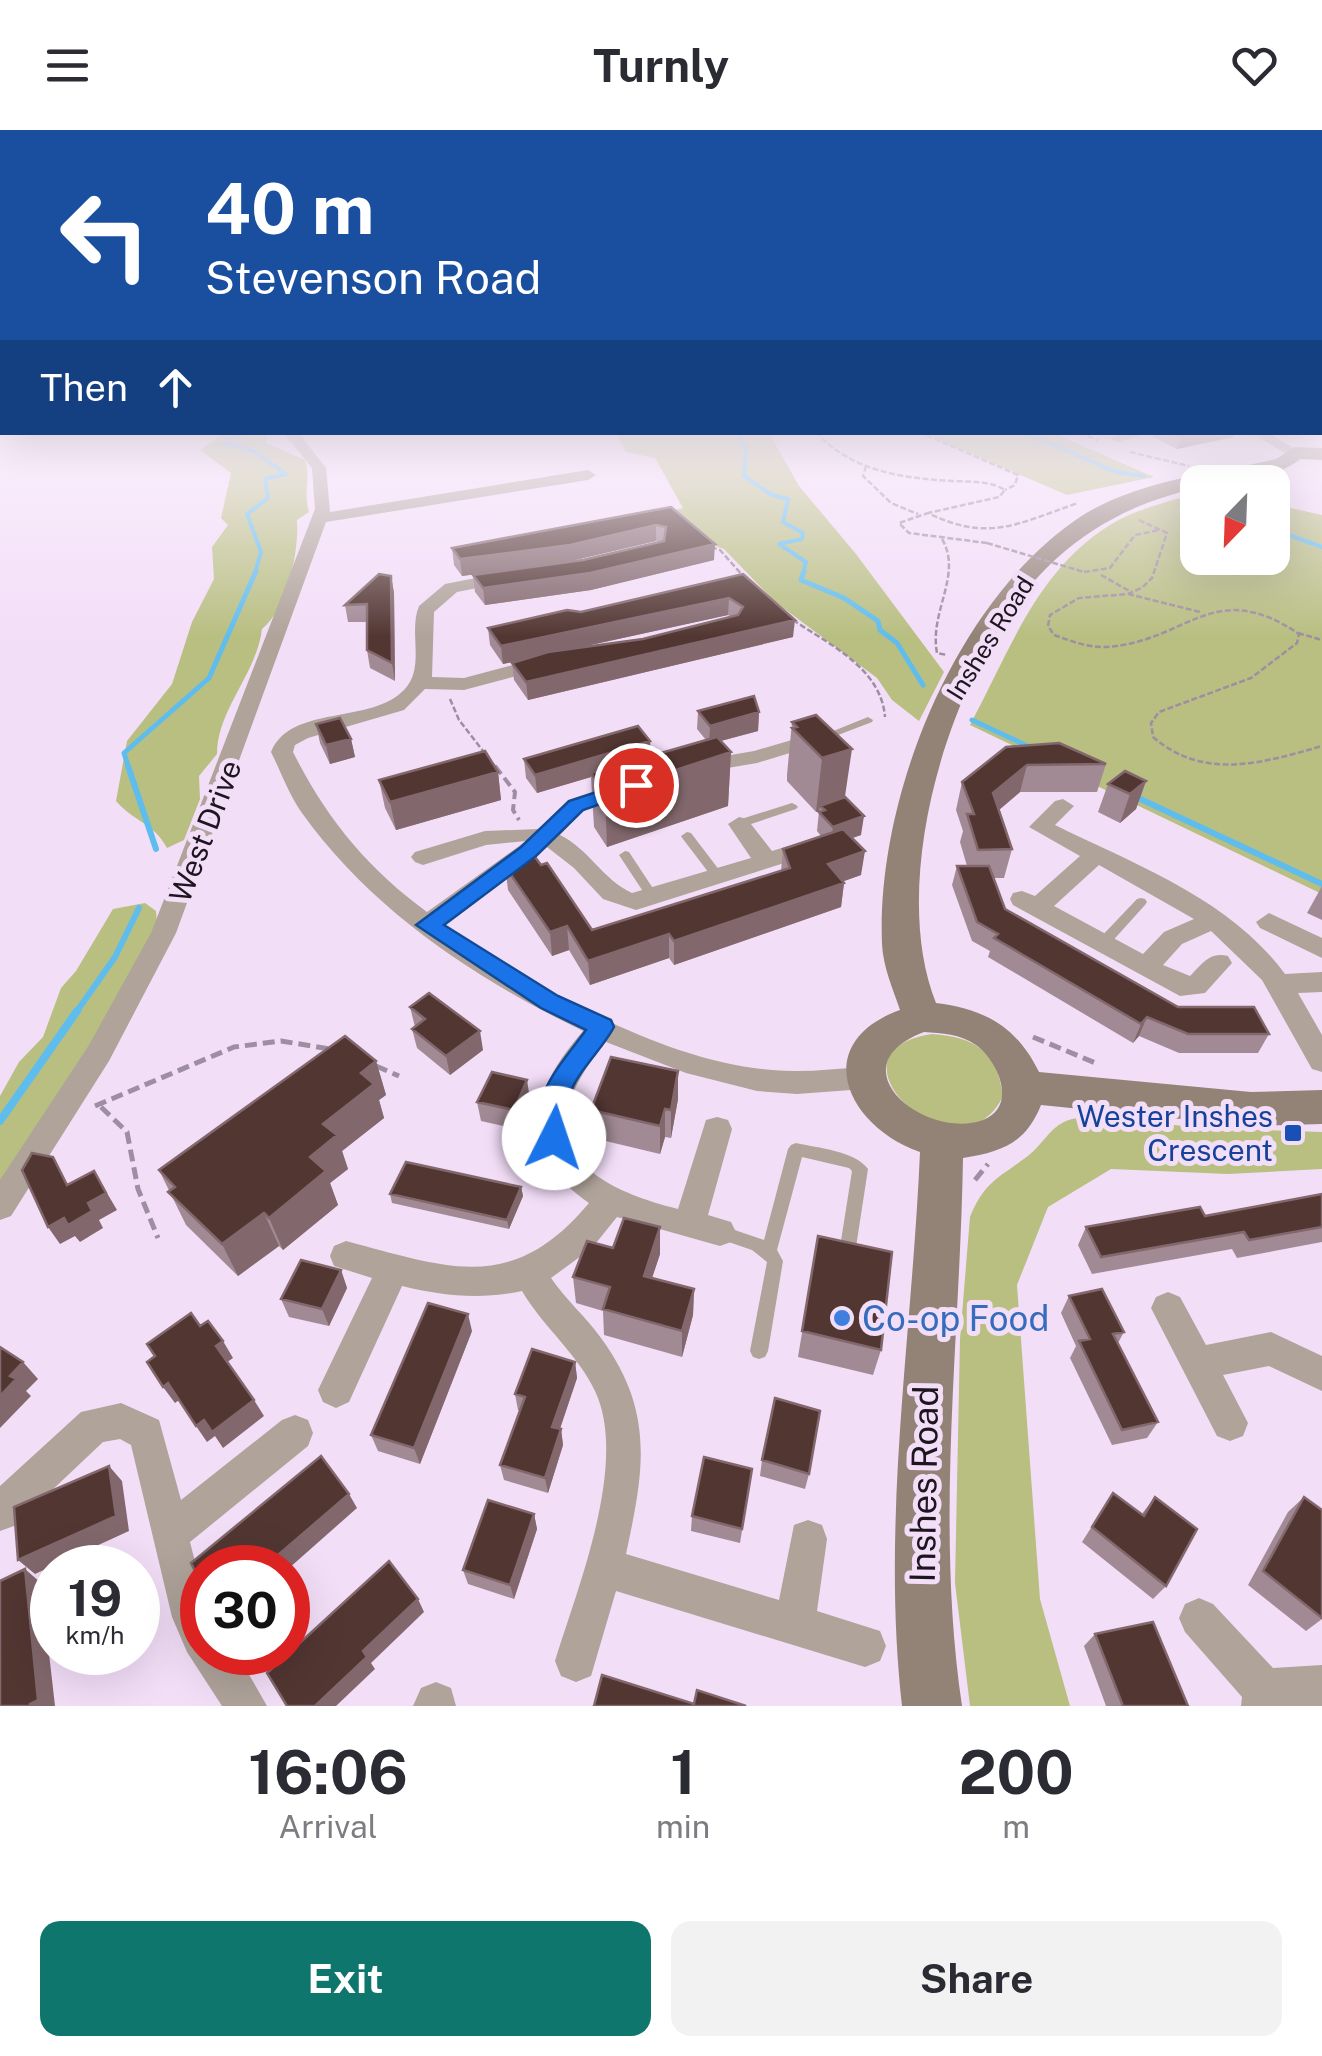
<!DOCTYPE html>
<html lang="en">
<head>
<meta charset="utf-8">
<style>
	:root { --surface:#fff; --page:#f2f2f3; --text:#2b2b33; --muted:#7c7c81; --accent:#0f766e }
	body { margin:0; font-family:"Public Sans",sans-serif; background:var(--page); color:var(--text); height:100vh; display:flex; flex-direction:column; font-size:38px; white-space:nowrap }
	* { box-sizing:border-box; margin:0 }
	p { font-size:32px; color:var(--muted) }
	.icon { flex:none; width:55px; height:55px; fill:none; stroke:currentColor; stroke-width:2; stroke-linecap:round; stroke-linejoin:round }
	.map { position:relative; height:1576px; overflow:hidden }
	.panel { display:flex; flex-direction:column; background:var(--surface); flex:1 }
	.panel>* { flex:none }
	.top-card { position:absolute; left:0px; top:0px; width:1322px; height:305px; box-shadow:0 10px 40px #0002; background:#1a4fa0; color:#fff; overflow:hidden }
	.needle { width:65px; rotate:203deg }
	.fabs { position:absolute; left:1180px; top:335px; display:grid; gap:20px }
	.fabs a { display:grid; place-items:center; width:110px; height:110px; border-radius:20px; background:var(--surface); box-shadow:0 10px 40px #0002; font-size:50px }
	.speed { position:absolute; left:30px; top:1415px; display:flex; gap:20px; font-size:50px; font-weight:700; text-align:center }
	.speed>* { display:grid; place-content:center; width:130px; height:130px; border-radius:50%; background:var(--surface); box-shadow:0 10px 40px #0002; line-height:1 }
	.speed small { font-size:25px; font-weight:400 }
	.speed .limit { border:15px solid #d22; background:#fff; color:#111 }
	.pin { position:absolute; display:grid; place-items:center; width:85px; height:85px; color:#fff; margin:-42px; border:5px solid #fff; border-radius:50%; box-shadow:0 2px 10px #0007 }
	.me { position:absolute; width:110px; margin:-55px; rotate:4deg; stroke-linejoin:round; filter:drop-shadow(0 0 8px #0008) }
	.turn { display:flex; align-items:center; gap:35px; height:210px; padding:0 40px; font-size:45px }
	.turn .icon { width:130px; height:130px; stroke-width:2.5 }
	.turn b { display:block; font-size:70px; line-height:85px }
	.then { display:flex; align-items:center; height:95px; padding:0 40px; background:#0003; gap:20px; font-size:38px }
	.eta { display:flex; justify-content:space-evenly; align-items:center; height:170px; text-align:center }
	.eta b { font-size:60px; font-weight:700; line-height:70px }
	.cta { display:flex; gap:20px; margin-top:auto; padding:20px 40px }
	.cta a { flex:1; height:115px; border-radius:20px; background:var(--accent); color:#fff; font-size:40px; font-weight:700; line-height:115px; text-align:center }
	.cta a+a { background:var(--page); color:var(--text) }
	header { display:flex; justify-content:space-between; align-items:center; height:130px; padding:0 40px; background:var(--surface); font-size:45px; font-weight:700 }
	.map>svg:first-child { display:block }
	.green { fill:#b8bf81 }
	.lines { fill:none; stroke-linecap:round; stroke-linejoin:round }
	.stream-far3 { stroke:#5fbdee; stroke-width:4 }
	.stream-far2 { stroke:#5fbdee; stroke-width:5 }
	.stream-far1 { stroke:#5fbdee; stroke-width:6 }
	.stream { stroke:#5fbdee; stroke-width:8 }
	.path-far2 { stroke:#9e8ea2; stroke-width:2.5; stroke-dasharray:6 2.5; stroke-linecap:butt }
	.path-far1 { stroke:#9e8ea2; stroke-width:4; stroke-dasharray:10 5; stroke-linecap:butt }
	.path { stroke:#9e8ea2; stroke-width:5; stroke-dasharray:12 6; stroke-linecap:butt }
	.lane { fill:#afa39a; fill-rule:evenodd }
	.street { fill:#afa39a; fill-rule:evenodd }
	.secondary { fill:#938276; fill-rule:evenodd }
	.path-bridge { stroke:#9e8ea2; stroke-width:2.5; stroke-dasharray:6 2.5; stroke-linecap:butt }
	.wall { fill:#a28a95; fill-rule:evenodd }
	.shaded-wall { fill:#82686d }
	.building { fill:#523632; stroke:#82686d; stroke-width:2.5 }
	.route { fill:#1a73e8; stroke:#114b97; stroke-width:2.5 }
	.transit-dot { fill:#1a4fb4; stroke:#f3def8; stroke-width:4 }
	.shop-dot { fill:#3f7fe0; stroke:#f3def8; stroke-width:4 }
	.labels { text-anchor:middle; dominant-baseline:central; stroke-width:10; stroke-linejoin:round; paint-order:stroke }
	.far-street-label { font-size:25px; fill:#1e161f; stroke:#f3def8 }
	.street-label { font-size:30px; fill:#1e161f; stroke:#f3def8 }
	.transit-label { font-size:30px; fill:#164399; stroke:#f3def8; text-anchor:end }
	.near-shop-label { font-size:35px; fill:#366cbe; stroke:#f3def8; text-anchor:start }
	.near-street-label { font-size:35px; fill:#1e161f; stroke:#f3def8 }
</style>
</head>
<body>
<header><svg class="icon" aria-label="menu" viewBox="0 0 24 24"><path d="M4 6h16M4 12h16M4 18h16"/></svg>Turnly<svg class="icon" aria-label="heart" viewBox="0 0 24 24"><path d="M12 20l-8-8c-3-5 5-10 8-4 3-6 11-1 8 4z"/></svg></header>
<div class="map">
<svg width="1322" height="1576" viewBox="0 0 1322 1576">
	<rect width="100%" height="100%" fill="#f3def8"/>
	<path class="green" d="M224 303H268L266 313 305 330C311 349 303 364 309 382L297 390C299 422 288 478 262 499 257 543 217 580 217 624L199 646 200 669 184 710 167 718C155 694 133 691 116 671L127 611 172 554 192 492 214 449 212 417 228 395 221 388 231 343 200 320Z
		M616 303H769L799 356 856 424 944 542 919 591 892 570 877 548 774 471 724 419 696 409 668 382 683 378 655 328 626 322Z
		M924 303H1053L1154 347 1067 365Z
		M1197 362 1198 428H1272L1273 374 1322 385V764L970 595C1010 521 1036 441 1110 395 1135 379 1170 372 1197 362Z
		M145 773 156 781 157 794 113 882 0 1059V966L19 932 43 907 61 858 76 841 113 779Z
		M932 904C976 907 997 922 1003 966 961 1056 813 922 932 904Z
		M1104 987 1201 998 1322 1002V1039L1228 1044 1111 1039 1048 1077 1017 1155 1040 1469 1070 1576H970L955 1453 960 1209 970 1087C985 1050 1001 1047 1029 1025 1042 1015 1049 999 1064 992 1076 986 1091 987 1104 987Z"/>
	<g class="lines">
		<path class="stream-far3" d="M243 302 224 314 252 320 286 344 265 349 268 368 247 384 261 422 255 443
			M738 302 746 321 744 346 772 365 788 369 783 392 803 403 802 409 779 414 806 432 803 443
			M1023 302 1116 342 1144 346
			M1183 363 1198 369
			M1272 399 1322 417"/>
		<path class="stream-far2" d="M804 441 801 450 844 468 878 491 880 500 897 513 923 555
			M972 590 1034 619
			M129 639 124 623 209 548 256 441"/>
		<path class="stream-far1" d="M128 636 156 719
			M1136 667 1322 754
			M75 884 115 827 139 778"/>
		<path class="stream" d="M0 991 77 881"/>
		<path class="path-far2" d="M816 302C851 341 901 348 952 351 971 352 988 350 1005 360L999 367 928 383
			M919 302 1018 345 1015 355 1005 360
			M1080 302 1098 311
			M1130 322 1189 336
			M866 336 863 346 891 373 918 384
			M1139 390 1167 403 1152 448 1143 457 1128 464 1079 468 1050 485 1048 496 1054 505C1071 511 1089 518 1107 517 1189 511 1213 446 1299 504L1297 513 1251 548 1159 582 1151 593 1153 607C1204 651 1263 633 1322 616
			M942 409C963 445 929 481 937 523L947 525
			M987 413 909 403 899 393 928 383C989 413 1019 393 1078 373
			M711 417 720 420 744 447
			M1084 442 1110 438 1135 405 1159 400
			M1101 445 1131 462
			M1128 464 1200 482
			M793 490C830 515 881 538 885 587
			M1298 503 1322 510
			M450 569 459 590 497 639"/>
		<path class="path-far1" d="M495 636 515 662 513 680 519 690"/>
		<path class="path" d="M1033 907 1098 934
			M376 936 399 946
			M95 976 234 917 281 911 330 919
			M101 977 127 1002 138 1059 158 1108
			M975 1050 988 1034"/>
		<path class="lane" d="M868 587 873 590 872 592 825 610 821 611 816 608Z
			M792 673 796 675 798 677 796 679 739 698 733 694 735 691Z
			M687 702 691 703 723 745 725 748 723 751H715L683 709 681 706Z
			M625 721 629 722 658 766 660 769 658 772H650L619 725Z
			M1141 768 1145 769 1147 772 1145 775 1108 816H1098L1097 813 1098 810 1137 769Z
			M796 1013C818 1018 855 1021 868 1039L856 1117 854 1122 848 1124 842 1122 840 1117 852 1041 849 1038 802 1027 777 1120 783 1131 768 1221 765 1227 759 1229 753 1227 750 1221 767 1132 752 1120 714 1107 712 1102 714 1097 720 1095 764 1110 788 1019 791 1015Z"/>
		<path class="street" d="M0 288H2V296H0Z
			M283 302H298L326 338 330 382 588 340 596 345 588 350 326 392 176 803 109 931 11 1086 0 1090V1050L89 915 151 803 315 379 312 338Z
			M1123 302H1152L1117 312 1110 308Z
			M1249 302H1267L1302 323 1290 326Z
			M507 442 516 447 513 451 457 462 434 482 432 547 464 548 543 527 553 533 550 537 464 560 425 559 404 580 308 608 295 615 293 622C326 688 367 738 427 782L526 711 486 715 423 735 415 732 411 727 415 722 485 701 539 699 568 670 622 652 630 654 633 659 630 664 584 680 560 705C589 719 603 750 632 763L751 728 728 694 739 687 747 689 772 721 811 709 823 717 819 722 636 780 603 769 574 738 547 717 445 795C535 857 660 931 772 940 803 943 833 939 864 937L874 940 878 948 874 956 864 959 797 964 757 961 686 943 606 912C527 1006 575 1053 678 1079L706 990 717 987 728 990 732 999 708 1085 731 1092 736 1102 731 1112 720 1116 617 1087 592 1118 551 1148C566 1170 586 1187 601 1208 655 1282 644 1340 626 1424L779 1470 794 1395 808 1390 822 1395 827 1409 817 1481 880 1501 886 1516 880 1531 865 1537 616 1461 591 1546 576 1552 561 1546 555 1531C577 1459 629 1333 595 1261 577 1223 543 1197 522 1161 480 1170 443 1166 402 1156L349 1272 336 1278 323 1272 318 1260 372 1148 334 1136 330 1126 334 1116 346 1111C449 1138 512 1165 589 1073 514 1021 529 963 583 901 476 849 372 781 302 683 289 665 281 642 271 622 291 574 370 595 404 560 426 538 408 502 419 476L445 454Z
			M819 602 829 608 826 612 757 633 698 643 687 637 690 632 754 621Z
			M1063 669 1074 676 1055 695C1136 735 1230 769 1285 844L1322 842V862L1298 863 1322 905V942L1312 939 1262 850 1211 801 1182 814 1163 835 1190 846C1202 834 1210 821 1228 826L1232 833 1205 863 1180 866 1013 775 1010 769 1013 763 1022 761 1035 766 1080 726 1029 697 1055 671ZM1099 735 1194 789 1164 802 1143 824 1054 776Z
			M1269 783 1322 808V828L1260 798 1256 792Z
			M1168 1162 1180 1167 1206 1215 1271 1202 1322 1226V1261L1269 1236 1223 1245 1248 1293 1243 1306 1230 1311 1217 1306 1151 1178 1156 1167Z
			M121 1273 159 1290 181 1370 282 1290 295 1285 308 1290 313 1303 308 1316 190 1412 202 1459V1522H236L267 1576H222L187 1522 172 1487 131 1315 120 1309 103 1312 14 1396 0 1401V1356L81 1282Z
			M1199 1468 1213 1474 1273 1538 1322 1535V1576H1241L1242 1567 1185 1502 1179 1488 1185 1474Z
			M436 1552 451 1558 456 1576H413L421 1558Z"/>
		<path class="secondary" d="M1295 317 1322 318V330L1300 329C1275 350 1229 352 1198 352V358C1143 370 1097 392 1056 429 955 520 885 746 936 873 985 879 1017 897 1039 942L1251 962 1322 960V994L1251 996 1041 975C1026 1013 1002 1022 963 1028 960 1212 935 1393 962 1576H902C881 1390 912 1208 920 1022 846 996 809 913 900 880 893 859 883 837 882 814 876 668 955 470 1080 387 1137 350 1211 344 1276 329ZM924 902C942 903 960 904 976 915 997 930 1019 976 983 990 924 1011 834 936 924 902Z"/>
		<path class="path-bridge" d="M987 413 1084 442"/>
	</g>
	<path class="wall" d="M1153 302H1234L1233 307 1177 319 1152 306Z
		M671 377 714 430 591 460 485 475 475 462 473 445 583 430 659 412 656 411 571 431 462 446 454 435 452 418Z
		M743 444 793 507 528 570 514 550 512 533 520 530 503 534 490 515 488 498 581 482ZM728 485 731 487 643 509 577 518Z
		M391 446 394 463 395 551 370 538 367 520V492H348L345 475Z
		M698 581 759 582 758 601 721 611 731 622 728 676 607 717 594 697 591 647 537 663 526 648 524 629 650 611 651 626 706 610 697 599Z
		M816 585 845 667 861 705 852 708 861 745 843 751 844 753 841 777 674 835 669 828 590 855 569 820 552 826 508 760 505 736 541 735 592 800 781 741 783 719 821 706 817 701 819 681 816 682 787 651V645L792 592Z
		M316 594 351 609 355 627 330 634 320 613Z
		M1006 617 1106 634 1097 662H1020L999 680 1012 719 1004 748H994L1005 779 1178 877 1269 904 1258 923H1179L1139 906 1133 913 988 827 990 821 972 811 952 755 957 736H967L960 712 963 701 956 680 962 652Z
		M498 642 501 670 396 700 385 678 379 650Z
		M1146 651 1136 679 1120 693 1098 682 1108 654Z
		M1322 756V790L1307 783Z
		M410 877 483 920 450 945 417 918 412 899 415 897Z
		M376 931 386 965 379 970 384 988 342 1021 348 1039 330 1053 338 1075 283 1120 279 1116 238 1146 186 1095 159 1040Z
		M530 969 517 999 481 991 477 972Z
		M678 969 671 1008 665 1007 660 1024 593 1008 591 980Z
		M521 1057 523 1066 509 1099 392 1073 390 1064Z
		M1322 1064V1112L1237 1128 1232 1119 1092 1144 1078 1115 1086 1097 1205 1086Z
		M660 1097V1124L652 1148 694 1159 693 1185 682 1227 604 1205 603 1181 576 1173 573 1147 613 1118Z
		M818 1106 881 1220 873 1245 798 1227Z
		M341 1140 347 1158 329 1196 289 1187 281 1169Z
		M1069 1166 1124 1202 1118 1213 1158 1292 1147 1308 1112 1315 1070 1228 1076 1216 1061 1183Z
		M472 1201 420 1334 378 1321 371 1305Z
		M575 1232 577 1248 560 1299H561L563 1315 548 1363 504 1350 500 1335 520 1281 518 1280 515 1264Z
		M762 1330 809 1344 805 1359 760 1346Z
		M752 1339 740 1413 691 1401 692 1386Z
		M1113 1363 1141 1385 1155 1367 1166 1456 1153 1469 1082 1412Z
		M1304 1367 1322 1380V1489L1306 1501 1248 1455 1288 1382Z
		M534 1384 537 1399 514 1469 468 1454 463 1440Z
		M1095 1504 1188 1576H1106L1084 1516Z"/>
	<path class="shaded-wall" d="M1209 302H1234L1233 307 1177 319 1181 308Z
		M656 395V411L571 431 462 446 460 429Z
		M715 414 714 430 591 460 485 475 483 458Z
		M391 446 394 463 395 551 392 533Z
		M729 468 728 485 503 534 501 516Z
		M795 490 793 507 528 570 526 552Z
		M759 582 758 601 709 614 710 596Z
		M351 609 355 627 330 634 326 615Z
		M650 611 651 630 591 643V647L537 663 535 645Z
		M852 619 844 673 820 676 819 681 816 682 822 628Z
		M731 622 728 676 607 717 605 663Z
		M1027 635 1020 662 986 691 993 663Z
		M498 642 501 670 396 700 390 672Z
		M1146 651 1136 679 1120 693 1130 664Z
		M864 686 861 705 830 716 833 697Z
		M865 721 861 745 825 758 828 734Z
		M844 753 841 777 674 835V811Z
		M567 796 569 820 552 826 550 802Z
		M669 804V828L590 855 588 831Z
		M1147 887 1139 906 1133 913 1141 894Z
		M480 901 483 920 450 945 446 926Z
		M376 931 386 965 379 970 384 988 342 1021 348 1039 330 1053 338 1075 283 1120 269 1088 310 1027 323 994 361 943Z
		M678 941V969L671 1008V980Z
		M527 950 530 969 517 999 514 980Z
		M665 979V1007L660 1024V996Z
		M94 1041 117 1080 99 1090 103 1098 80 1112 75 1106 60 1114 48 1097 88 1073Z
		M521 1057 523 1066 509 1099 507 1090Z
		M264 1083 279 1116 238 1146 222 1114Z
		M660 1097V1124L644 1172V1146Z
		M341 1140 347 1158 329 1196 322 1179Z
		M694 1159 693 1185 682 1227V1201Z
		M468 1184 472 1201 420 1334 414 1318Z
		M223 1211 233 1228 226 1233 216 1216Z
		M23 1232 38 1249 26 1261 31 1266 0 1298V1266L10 1246Z
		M575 1232 577 1248 555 1313 552 1297Z
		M168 1253 179 1270 175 1273 163 1257Z
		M254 1270 264 1286 223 1318 215 1306 207 1312 196 1296 204 1290Z
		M561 1299 563 1315 548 1363 545 1348Z
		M109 1336 122 1351 129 1401 35 1444 18 1430Z
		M349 1364 357 1378 288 1439 263 1438Z
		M534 1384 537 1399 514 1469 510 1455Z
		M25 1439 41 1453 55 1576H30Z
		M418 1469 424 1482 371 1533 375 1539 336 1576H315L363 1521Z"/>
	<path class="building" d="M1169 302H1209L1181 308Z
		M671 377 715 414 590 443 483 458 473 445 583 430 664 411 666 397 656 395 570 415 460 429 452 418Z
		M379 444 391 446 392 533 367 520V474L345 475Z
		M743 444 795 490 526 552 512 533 548 522 643 509 738 485 743 477 729 468 501 516 488 498 567 480 581 482Z
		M754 566 759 582 710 596 698 581Z
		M816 585 852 619 822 628 792 598 797 597 792 592Z
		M340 588 351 609 326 615 316 594Z
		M638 596 650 611 535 645 524 629Z
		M717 607 731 622 605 663 591 643Z
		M1059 613 1106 634 1027 635 993 663 1012 719 978 720 967 684H974L962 652 1006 617Z
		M485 621 498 642 390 672 379 650Z
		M1125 641 1146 651 1130 664 1108 654Z
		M845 667 864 686 833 697 819 682 825 680 820 676Z
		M843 699 865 721 828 734 844 753 674 811 669 804 588 831 567 796 550 802 505 736 535 727 541 735 547 733 592 800 790 738 783 719Z
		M957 736H989L1005 779 1178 877H1254L1269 904H1188L1147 887 1141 894 994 808 998 804 977 792Z
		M429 863 480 901 446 926 412 899 425 889 410 877Z
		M345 906 376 931 361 943 374 954 323 994 337 1005 310 1027 326 1041 269 1088 264 1083 222 1114 168 1062 175 1057 159 1040Z
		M611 927 678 941 671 980 665 979 660 996 591 980Z
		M492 942 527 950 514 980 477 972Z
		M32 1023 53 1027 67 1055 94 1041 106 1063 88 1073 92 1081 68 1095 64 1088 48 1097 22 1040Z
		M406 1032 521 1057 507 1090 390 1064Z
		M1322 1064V1097L1249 1110 1244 1102 1101 1127 1086 1097 1200 1077 1205 1086Z
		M624 1088 660 1097 644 1146 694 1159 682 1201 603 1179 610 1157 573 1147 587 1111 613 1118Z
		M818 1106 892 1122 881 1220 802 1201Z
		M301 1130 341 1140 322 1179 281 1169Z
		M1102 1159 1124 1202 1113 1204 1158 1292 1122 1300 1079 1211 1090 1209 1069 1166Z
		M428 1173 468 1184 414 1318 371 1305Z
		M191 1183 200 1196 208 1191 223 1211 216 1216 254 1270 212 1302 204 1290 196 1296 168 1253 163 1257 147 1232 155 1226 147 1214Z
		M0 1217 23 1232 10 1246 16 1249 0 1266Z
		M532 1219 575 1232 552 1297 561 1299 545 1348 500 1335 525 1267 515 1264Z
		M775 1268 820 1281 809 1344 762 1330Z
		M321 1326 349 1364 263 1438H202V1455L191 1433Z
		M704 1327 752 1339 742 1399 692 1386Z
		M109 1336 116 1386 18 1430 14 1377Z
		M1113 1363 1144 1386 1155 1367 1197 1399 1166 1456 1092 1397Z
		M1304 1367 1322 1380V1488L1263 1441Z
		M488 1370 534 1384 510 1455 463 1440Z
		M389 1431 418 1469 363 1521 367 1527 315 1576H287L267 1543Z
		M25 1439 38 1570 30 1574V1576H0V1451Z
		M1153 1492 1188 1576H1123L1095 1504Z
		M602 1545 694 1574 697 1560 746 1576H594Z"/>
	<linearGradient id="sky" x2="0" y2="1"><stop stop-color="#71b8ea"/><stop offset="0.57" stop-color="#faf0fc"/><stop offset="1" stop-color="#faf0fc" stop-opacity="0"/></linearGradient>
	<rect width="1322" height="507" fill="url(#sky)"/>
	<path class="route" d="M636 649 646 655 643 659 583 680 536 726 444 795 558 866 611 890 614 897C602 920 576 942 569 967 564 983 571 1001 564 1016H544C523 972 562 933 586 900L541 878 416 795 521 717 569 671Z"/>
	<rect class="transit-dot" x="1283" y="993" width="20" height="20" rx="5"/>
	<circle class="shop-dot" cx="842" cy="1188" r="10"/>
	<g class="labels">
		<g class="far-street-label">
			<text transform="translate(990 508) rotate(-58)">Inshes Road</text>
		</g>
		<g class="street-label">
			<text transform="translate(205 701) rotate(-69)">West Drive</text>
		</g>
		<g class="transit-label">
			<text x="1273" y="986">Wester Inshes<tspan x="1273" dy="34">Crescent</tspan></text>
		</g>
		<g class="near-shop-label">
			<text x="862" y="1188">Co-op Food</text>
		</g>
		<g class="near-street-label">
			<text transform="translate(924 1354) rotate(-89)">Inshes Road</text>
		</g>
	</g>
</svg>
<div class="fabs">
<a><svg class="needle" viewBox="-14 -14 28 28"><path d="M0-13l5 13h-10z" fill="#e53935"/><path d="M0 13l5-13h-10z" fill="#7c7c81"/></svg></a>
</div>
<div class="speed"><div>19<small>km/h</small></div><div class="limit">30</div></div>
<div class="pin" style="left:636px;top:655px;background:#d93025"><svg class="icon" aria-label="arrive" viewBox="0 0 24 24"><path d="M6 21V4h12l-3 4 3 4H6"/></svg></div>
<svg class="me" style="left:554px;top:1008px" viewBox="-20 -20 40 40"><circle r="19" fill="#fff"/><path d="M0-13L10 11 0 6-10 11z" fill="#1a73e8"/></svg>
<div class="top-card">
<div class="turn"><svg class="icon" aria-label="left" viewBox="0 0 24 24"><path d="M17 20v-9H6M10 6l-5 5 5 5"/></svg><div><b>40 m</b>Stevenson Road</div></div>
<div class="then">Then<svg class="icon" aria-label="ahead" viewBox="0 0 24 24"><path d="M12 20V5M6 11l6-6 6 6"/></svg></div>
</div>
</div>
<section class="panel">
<div class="eta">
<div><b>16:06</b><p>Arrival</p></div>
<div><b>1</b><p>min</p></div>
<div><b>200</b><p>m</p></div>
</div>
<div class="cta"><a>Exit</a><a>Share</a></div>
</section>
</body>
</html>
